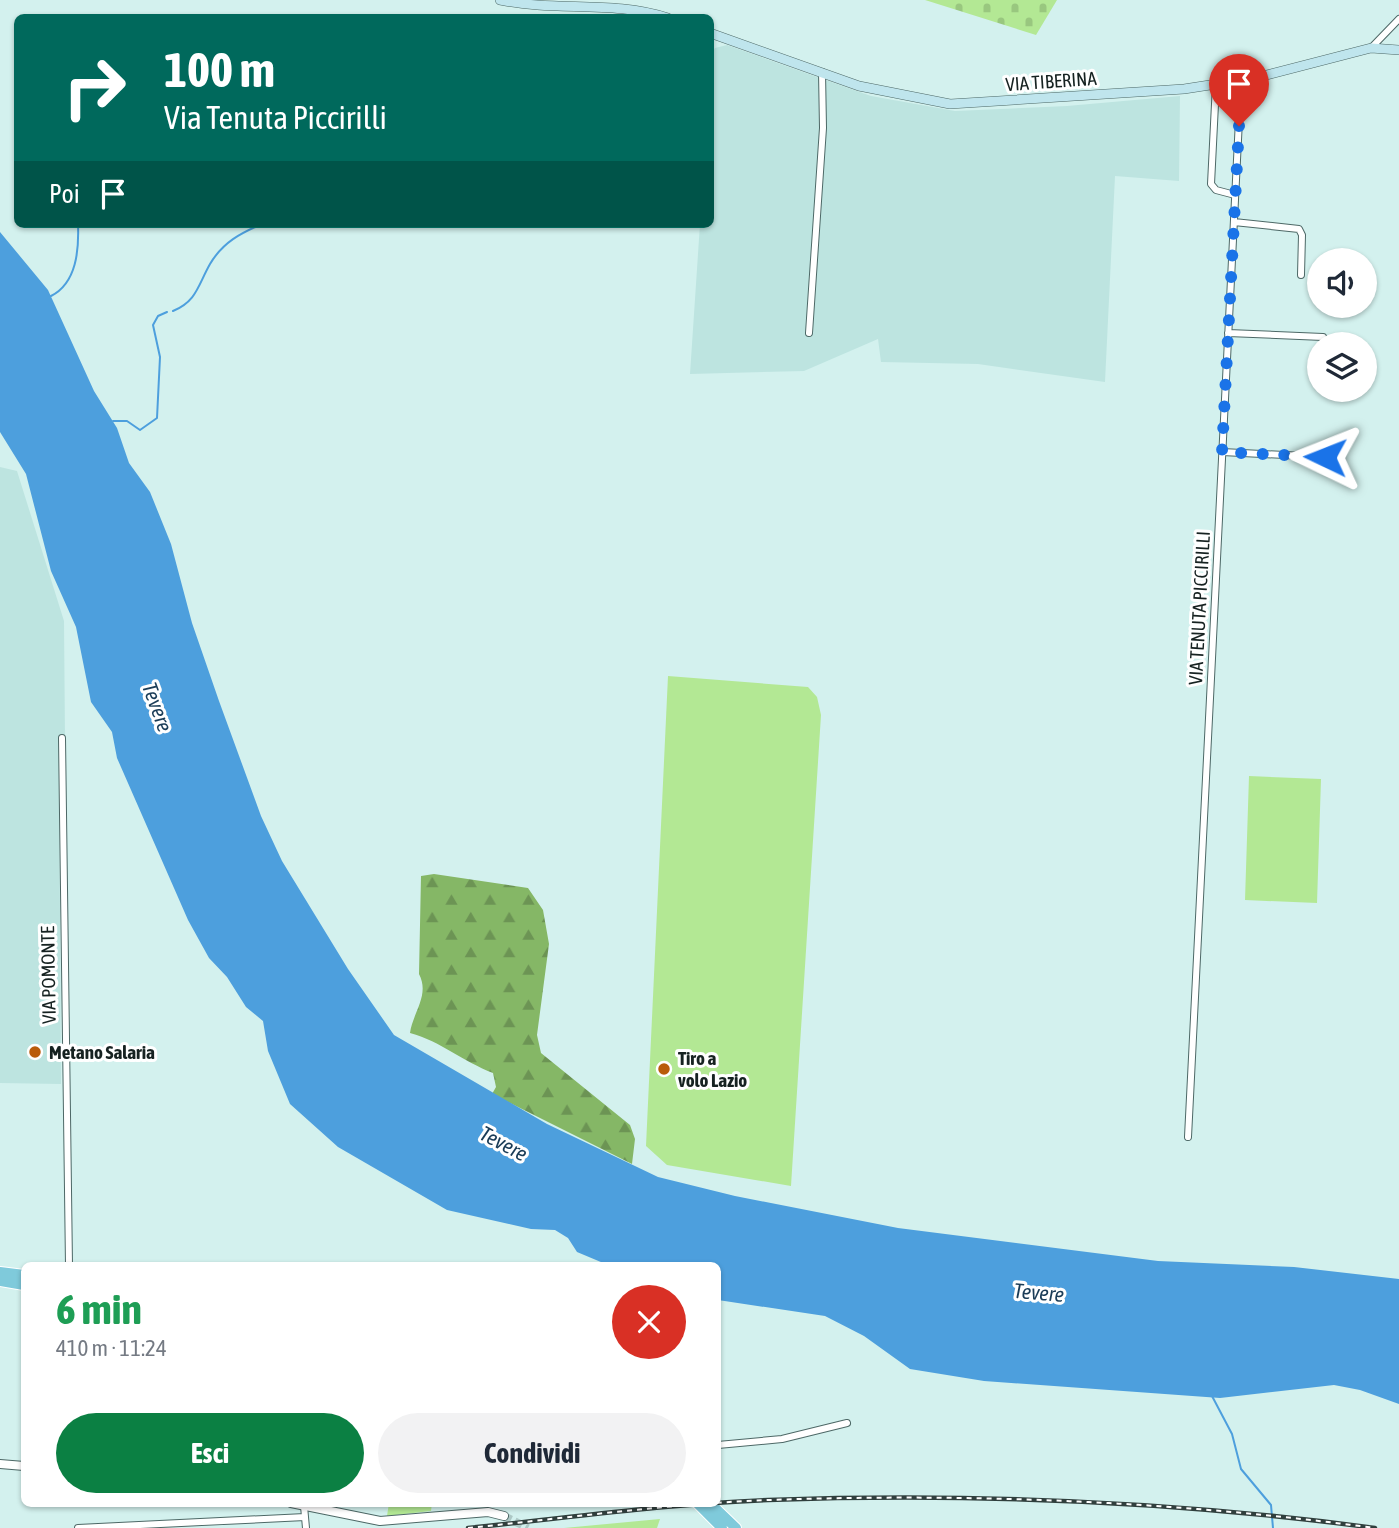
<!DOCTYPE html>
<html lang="it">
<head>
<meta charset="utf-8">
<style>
	:root { --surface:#fff; --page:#f2f2f3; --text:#1f2937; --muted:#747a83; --accent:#0b8043 }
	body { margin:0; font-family:"Asap Condensed",sans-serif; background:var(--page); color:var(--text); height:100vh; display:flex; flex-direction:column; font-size:26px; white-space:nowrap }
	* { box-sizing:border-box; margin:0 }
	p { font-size:23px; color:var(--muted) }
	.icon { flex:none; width:38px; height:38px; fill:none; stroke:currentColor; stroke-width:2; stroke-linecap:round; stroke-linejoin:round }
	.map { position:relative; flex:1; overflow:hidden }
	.side { position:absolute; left:21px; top:1262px; width:700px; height:245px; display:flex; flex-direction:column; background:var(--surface); border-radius:10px; box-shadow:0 2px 5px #0004 }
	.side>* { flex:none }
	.banner { position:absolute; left:14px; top:14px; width:700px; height:214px; border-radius:10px; box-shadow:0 2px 5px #0004; background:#00695c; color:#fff; overflow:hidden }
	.fabs { position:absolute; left:1307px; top:248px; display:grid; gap:14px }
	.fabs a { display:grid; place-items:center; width:70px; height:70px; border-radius:50%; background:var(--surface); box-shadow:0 2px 5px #0004; font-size:35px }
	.pin { position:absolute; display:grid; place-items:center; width:60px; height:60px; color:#fff; margin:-72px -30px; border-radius:50% 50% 50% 0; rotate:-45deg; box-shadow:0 0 7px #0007 }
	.pin .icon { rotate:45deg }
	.me { position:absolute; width:77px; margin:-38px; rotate:272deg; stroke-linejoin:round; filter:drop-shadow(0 0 5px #0008) }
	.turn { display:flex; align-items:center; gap:24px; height:147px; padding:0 35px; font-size:32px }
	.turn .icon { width:91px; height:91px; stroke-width:2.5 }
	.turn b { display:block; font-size:49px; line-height:60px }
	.then { display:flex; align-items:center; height:66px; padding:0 35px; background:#0003; gap:14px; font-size:26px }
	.round { display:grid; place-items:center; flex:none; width:74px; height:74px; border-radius:37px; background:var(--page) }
	.head { display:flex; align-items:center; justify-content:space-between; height:119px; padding:0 35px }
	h1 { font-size:42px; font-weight:700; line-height:52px; color:#1e9e55 }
	.primary-button { display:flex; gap:14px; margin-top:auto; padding:14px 35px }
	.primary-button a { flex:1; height:80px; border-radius:42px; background:var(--accent); color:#fff; font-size:28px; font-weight:700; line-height:80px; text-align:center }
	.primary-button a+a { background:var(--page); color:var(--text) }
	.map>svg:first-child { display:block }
	.built { fill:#bde4e0 }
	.green { fill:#b3e894 }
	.forest { fill:url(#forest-firs) }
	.cemetery { fill:url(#cemetery-stones) }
	.water { fill:#4d9fdd }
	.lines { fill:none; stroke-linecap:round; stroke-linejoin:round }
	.stream { stroke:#4d9fdd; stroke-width:2 }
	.tertiary-tunnel { stroke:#adc8c5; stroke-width:8; stroke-dasharray:8 4; stroke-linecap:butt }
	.minor-casing { stroke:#4d6866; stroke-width:8 }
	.tertiary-casing { stroke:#4d6866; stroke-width:10 }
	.secondary-casing { stroke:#4d6866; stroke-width:10 }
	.primary-casing { stroke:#fff; stroke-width:12 }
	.minor { stroke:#fff; stroke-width:6 }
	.tertiary { stroke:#fff; stroke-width:8 }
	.secondary { stroke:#bfe5ed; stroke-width:9 }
	.primary { stroke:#7fcadb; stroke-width:10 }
	.rail-casing { stroke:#303f3d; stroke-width:4.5 }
	.rail { stroke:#fff; stroke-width:2; stroke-dasharray:5; stroke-linecap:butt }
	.route { stroke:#1a73e8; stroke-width:12; stroke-dasharray:0 21.6 }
	.poi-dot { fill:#b95c0b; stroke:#fff; stroke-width:2.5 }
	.labels { text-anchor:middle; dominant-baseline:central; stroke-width:6; stroke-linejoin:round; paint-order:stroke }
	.street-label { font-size:19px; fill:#162221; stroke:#fff }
	.poi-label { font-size:19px; font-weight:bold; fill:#162221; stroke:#fff; text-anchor:start }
	.water-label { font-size:21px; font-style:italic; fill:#1a3c57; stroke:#fff }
</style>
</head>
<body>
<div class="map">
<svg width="1399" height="1528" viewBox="0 0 1399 1528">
	<defs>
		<pattern id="forest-firs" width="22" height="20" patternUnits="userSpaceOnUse" patternTransform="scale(1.75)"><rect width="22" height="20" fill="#85b766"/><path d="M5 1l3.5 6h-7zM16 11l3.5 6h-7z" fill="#6c9454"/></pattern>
		<pattern id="cemetery-stones" width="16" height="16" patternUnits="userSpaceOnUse" patternTransform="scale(1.75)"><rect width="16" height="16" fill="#b3e894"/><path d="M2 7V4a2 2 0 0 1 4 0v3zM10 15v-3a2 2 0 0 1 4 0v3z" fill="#99c77f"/></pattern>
	</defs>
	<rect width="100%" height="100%" fill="#d3f1ee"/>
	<path class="built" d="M727 45 871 96 955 111 1067 106 1180 96 1179 181 1115 176 1105 382 978 364 881 362 878 339 804 371 690 374 700 224H710L711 53 715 48Z
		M0 467 17 471 64 621 65 740 59 741 61 1084 0 1083Z"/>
	<path class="green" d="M668 676 808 687 817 697 821 715 791 1186 667 1165 646 1146Z
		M1249 776 1321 779 1317 903 1245 900Z
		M389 1503H432L431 1511 387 1516Z
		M660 1519 657 1528H564Z"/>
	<path class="forest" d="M434 874 528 888 543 910 549 944 537 1035 541 1053 630 1125 635 1139 632 1164 492 1094 496 1087 493 1073C462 1061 442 1042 410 1033 413 1012 430 995 419 974L421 876Z"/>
	<path class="cemetery" d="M925 0H1057L1036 35Z"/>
	<path class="water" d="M0 232 48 290 94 391 117 428 129 463 150 492 171 544 192 623 219 701 261 816 282 861 348 969 394 1035 547 1124 658 1177 735 1196 898 1228 1158 1261 1294 1267 1399 1279V1404L1360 1390 1334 1385 1220 1398 984 1381 910 1369 864 1336 825 1316 718 1300V1265H608L577 1252 568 1238 555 1230 531 1229 447 1210 338 1147 290 1104 268 1051 263 1021 246 1007 227 977 209 958 188 920 117 758 112 732 91 702 76 627 51 571 26 474 0 432Z"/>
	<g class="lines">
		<path class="stream" d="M51 296C77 283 79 249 78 224
			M173 311C197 301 198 285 210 264 223 242 241 233 262 224
			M113 421H127L140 430 157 418 160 357 153 325 158 316 167 312
			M1212 1396 1232 1434 1241 1469 1271 1505 1273 1528"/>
		<path class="tertiary-tunnel" d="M504 1516 528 1528"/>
		<defs>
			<path id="minor" d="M1371 48 1399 19
				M1216 84 1211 184 1216 190 1235 195
				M1234 222 1299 229 1302 235 1301 275
				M809 333 823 128 822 72
				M1228 333 1323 337
				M1222 452 1325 457
				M62 738 69 1265
				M1188 1137 1241 80
				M718 1445 782 1439 847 1423
				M304 1506 306 1528
				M78 1528 305 1517"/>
			<path id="tertiary" d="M0 1464 24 1466
				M291 1503 380 1521 488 1512 504 1516"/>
			<path id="secondary" d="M500 0C556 12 613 0 668 18
				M710 33 859 86 950 104 1184 89 1255 78 1371 48 1399 50"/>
			<path id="primary" d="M0 1272 24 1275
				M0 1281 24 1285
				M697 1503 722 1528
				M710 1503 736 1528"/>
		</defs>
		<use href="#minor" class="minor-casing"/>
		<use href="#tertiary" class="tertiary-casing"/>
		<use href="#secondary" class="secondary-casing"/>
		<use href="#primary" class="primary-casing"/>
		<use href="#minor" class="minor"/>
		<use href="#tertiary" class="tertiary"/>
		<use href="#secondary" class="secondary"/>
		<use href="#primary" class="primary"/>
		<defs>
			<path id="rail" d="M468 1528C567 1518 667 1504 768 1500 970 1493 1174 1501 1375 1528"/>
		</defs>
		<use href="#rail" class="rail-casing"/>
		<use href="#rail" class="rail"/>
	</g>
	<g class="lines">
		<path class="route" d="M1239 126 1222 452 1325 457"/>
	</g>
	<g class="poi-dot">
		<circle cx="35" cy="1052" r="7"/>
		<circle cx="664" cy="1069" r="7"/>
	</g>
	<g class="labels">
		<g class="street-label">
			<text transform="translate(1051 81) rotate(-4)">VIA TIBERINA</text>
			<text transform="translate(1199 608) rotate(-87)">VIA TENUTA PICCIRILLI</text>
			<text transform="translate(48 975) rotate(-91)">VIA POMONTE</text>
		</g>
		<g class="poi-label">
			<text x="49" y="1052">Metano Salaria</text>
			<text x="678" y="1058">Tiro a<tspan x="678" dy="22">volo Lazio</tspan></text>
		</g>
		<g class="water-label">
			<text transform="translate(158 707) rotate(70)">Tevere</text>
			<text transform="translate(504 1143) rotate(28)">Tevere</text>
			<text transform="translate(1039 1292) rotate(5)">Tevere</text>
		</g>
	</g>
</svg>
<div class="fabs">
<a><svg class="icon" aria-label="sound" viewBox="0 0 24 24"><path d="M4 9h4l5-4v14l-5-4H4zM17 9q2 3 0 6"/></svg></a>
<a><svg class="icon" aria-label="layers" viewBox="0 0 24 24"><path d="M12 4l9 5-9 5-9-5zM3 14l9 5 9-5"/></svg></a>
</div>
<div class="pin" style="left:1239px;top:126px;background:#d93025"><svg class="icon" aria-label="arrive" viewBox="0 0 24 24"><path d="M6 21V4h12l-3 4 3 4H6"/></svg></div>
<svg class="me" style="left:1325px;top:457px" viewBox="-20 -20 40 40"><path d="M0-17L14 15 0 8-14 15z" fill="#1a73e8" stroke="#fff" stroke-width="4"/></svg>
<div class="banner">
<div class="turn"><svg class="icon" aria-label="right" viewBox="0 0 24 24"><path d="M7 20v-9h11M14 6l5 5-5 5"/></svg><div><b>100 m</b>Via Tenuta Piccirilli</div></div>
<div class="then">Poi<svg class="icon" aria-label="arrive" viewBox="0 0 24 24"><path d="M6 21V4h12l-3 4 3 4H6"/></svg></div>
</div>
<section class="side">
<div class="head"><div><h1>6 min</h1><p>410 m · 11:24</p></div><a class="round" style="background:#d93025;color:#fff"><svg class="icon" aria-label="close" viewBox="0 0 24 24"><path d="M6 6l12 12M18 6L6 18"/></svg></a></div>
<div class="primary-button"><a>Esci</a><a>Condividi</a></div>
</section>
</div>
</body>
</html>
